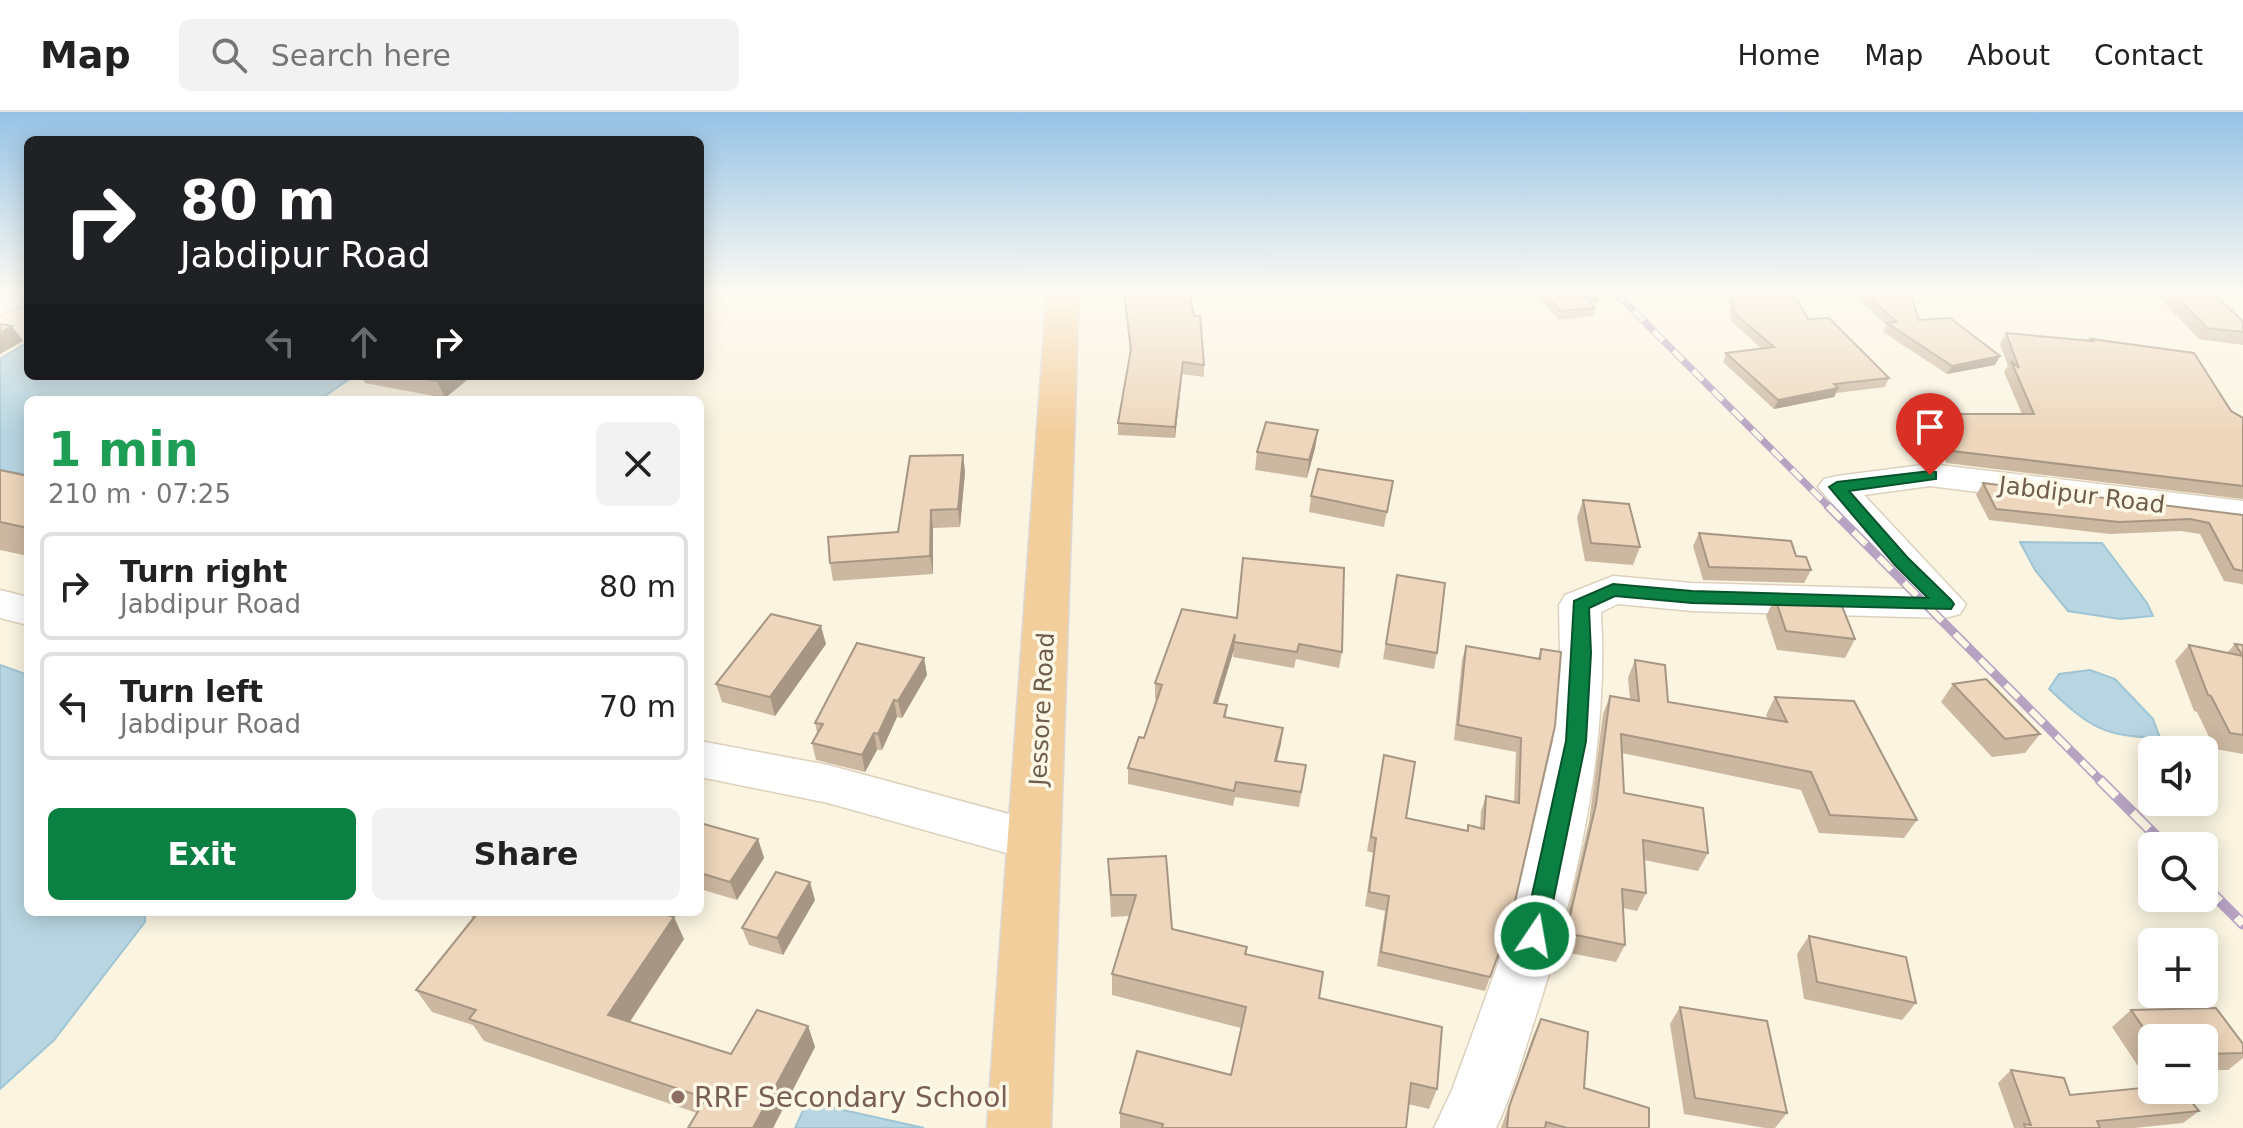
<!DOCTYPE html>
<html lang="en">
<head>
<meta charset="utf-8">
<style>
	:root { --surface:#fff; --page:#f2f2f2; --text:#222; --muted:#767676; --line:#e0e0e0; --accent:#0b8043 }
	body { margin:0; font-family:"DejaVu Sans",sans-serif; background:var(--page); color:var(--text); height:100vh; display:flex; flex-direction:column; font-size:30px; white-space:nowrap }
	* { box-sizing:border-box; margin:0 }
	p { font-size:26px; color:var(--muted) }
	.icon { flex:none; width:44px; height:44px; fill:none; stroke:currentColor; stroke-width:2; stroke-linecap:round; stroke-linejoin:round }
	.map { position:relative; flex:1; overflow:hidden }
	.sheet { position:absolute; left:24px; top:284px; width:680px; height:520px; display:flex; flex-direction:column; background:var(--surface); border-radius:12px; box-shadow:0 4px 20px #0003 }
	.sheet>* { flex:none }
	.guide { position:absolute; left:24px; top:24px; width:680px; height:244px; border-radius:12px; box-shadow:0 4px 20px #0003; background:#202124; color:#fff; overflow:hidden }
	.fabs { position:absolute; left:2138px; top:624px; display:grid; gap:16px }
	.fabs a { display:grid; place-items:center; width:80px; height:80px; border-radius:12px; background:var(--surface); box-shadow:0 4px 20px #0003; font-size:40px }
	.pin { position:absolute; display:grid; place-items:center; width:68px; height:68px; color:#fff; margin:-82px -34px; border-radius:50% 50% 50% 0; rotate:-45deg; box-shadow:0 0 8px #0007 }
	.pin .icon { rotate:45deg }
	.me { position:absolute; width:88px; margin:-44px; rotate:12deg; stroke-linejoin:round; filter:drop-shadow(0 0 6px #0008) }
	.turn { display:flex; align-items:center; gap:28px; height:168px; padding:0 24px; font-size:36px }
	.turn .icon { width:104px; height:104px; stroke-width:2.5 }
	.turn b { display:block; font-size:56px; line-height:68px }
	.lanes { display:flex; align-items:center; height:76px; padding:0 24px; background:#0003; justify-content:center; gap:40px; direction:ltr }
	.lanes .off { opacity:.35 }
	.round { display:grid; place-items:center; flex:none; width:84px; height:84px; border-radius:12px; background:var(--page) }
	.summary { display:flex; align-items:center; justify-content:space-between; height:136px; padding:0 24px }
	h1 { font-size:48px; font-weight:600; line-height:60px; color:#1e9e55 }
	.primary-button { display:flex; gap:16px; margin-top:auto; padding:16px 24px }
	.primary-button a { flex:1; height:92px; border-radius:12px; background:var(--accent); color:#fff; font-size:32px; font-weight:600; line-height:92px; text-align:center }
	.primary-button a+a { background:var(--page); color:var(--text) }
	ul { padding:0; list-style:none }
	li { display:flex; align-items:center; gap:24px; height:108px; margin:0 16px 12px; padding:0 8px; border:4px solid var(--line); border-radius:12px }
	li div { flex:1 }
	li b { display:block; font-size:30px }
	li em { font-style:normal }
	header { display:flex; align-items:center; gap:48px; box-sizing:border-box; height:112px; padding:0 40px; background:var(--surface); border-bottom:2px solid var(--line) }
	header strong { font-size:38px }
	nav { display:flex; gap:44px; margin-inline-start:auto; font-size:28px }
	.search { width:560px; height:72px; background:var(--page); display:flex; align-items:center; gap:20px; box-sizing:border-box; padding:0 28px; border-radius:12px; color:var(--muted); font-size:30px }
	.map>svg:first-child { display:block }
	.water { fill:#b8d6e2; stroke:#9fc4d3; stroke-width:2 }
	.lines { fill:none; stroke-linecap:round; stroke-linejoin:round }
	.minor-casing { stroke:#ddd1be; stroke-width:3 }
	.trunk-casing { stroke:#dcd8d4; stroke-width:3 }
	.minor { fill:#fff; fill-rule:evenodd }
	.trunk { fill:#f2ce9d; fill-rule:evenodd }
	.rail-far2-casing { stroke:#b7a2c2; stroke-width:7 }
	.rail-far1-casing { stroke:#b7a2c2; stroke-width:9 }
	.rail-casing { stroke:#b7a2c2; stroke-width:11 }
	.rail-far2 { stroke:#fef8e7; stroke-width:5; stroke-dasharray:14; stroke-linecap:butt }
	.rail-far1 { stroke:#fef8e7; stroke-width:6; stroke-dasharray:18; stroke-linecap:butt }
	.rail { stroke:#fef8e7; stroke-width:8; stroke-dasharray:23; stroke-linecap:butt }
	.wall { fill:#ccb8a1 }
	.shaded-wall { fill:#a69683 }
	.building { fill:#edd6bb; stroke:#a69683; stroke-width:2 }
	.route { fill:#0b8043; stroke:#07532c; stroke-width:2 }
	.education-dot { fill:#8d6e63; stroke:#fef8e7; stroke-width:3 }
	.labels { text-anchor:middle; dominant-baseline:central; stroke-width:7; stroke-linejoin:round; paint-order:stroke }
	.street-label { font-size:24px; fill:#6f5c4a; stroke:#fef8e7 }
	.near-education-label { font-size:28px; fill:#785e54; stroke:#fef8e7; text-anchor:start }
</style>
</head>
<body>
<header>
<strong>Map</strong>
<div class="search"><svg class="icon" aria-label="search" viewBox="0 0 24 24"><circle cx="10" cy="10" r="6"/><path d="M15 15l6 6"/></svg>Search here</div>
<nav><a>Home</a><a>Map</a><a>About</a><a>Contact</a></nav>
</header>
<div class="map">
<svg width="2243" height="1016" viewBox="0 0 2243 1016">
	<rect width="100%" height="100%" fill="#faf4e1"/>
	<path class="water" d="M28 230V264H354L319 288H28V363L0 358V247Z
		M2020 430 2102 431 2147 491 2153 504 2120 507 2068 499 2035 458Z
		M0 553 28 563V800H145V810L54 928 0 977Z
		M2090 558 2115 567 2153 607 2160 626C2102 624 2091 616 2049 577L2059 562Z
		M807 990 924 1016H795Z"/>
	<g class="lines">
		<defs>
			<path id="minor" d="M6 179H28V191L0 203V182Z
				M1930 352 2243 389V413L1930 374 1864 383 1966 492 1960 502 1945 506 1692 499 1618 492 1601 500C1609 639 1576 781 1533 913 1522 947 1512 983 1496 1016H1434L1452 978 1508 824 1553 629 1560 541 1559 493 1565 483 1613 464 1692 471 1906 477 1818 375 1824 367 1837 364Z
				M0 478 28 485V513L0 506Z
				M700 629 828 653 1035 709 1053 715 1060 729 1053 743 1035 749 828 691 700 665Z"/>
			<path id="trunk" d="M1047 179H1079L1051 1016H987Z"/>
		</defs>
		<use href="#minor" class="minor-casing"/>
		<use href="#trunk" class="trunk-casing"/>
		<use href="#minor" class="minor"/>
		<use href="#trunk" class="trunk"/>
		<defs>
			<path id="rail-far2" d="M1614 179 1830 396"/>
			<path id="rail-far1" d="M1828 394 2102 670"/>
			<path id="rail" d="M2100 668 2166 734
				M2204 773 2243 812"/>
		</defs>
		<use href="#rail-far2" class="rail-far2-casing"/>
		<use href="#rail-far1" class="rail-far1-casing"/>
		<use href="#rail" class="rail-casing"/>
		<use href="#rail-far2" class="rail-far2"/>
		<use href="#rail-far1" class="rail-far1"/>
		<use href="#rail" class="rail"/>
	</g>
	<path class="wall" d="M1123 179H1189L1204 253V265L1182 262 1175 326 1118 323V311L1130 241Z
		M1533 179H1597L1600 181 1597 190 1590 191 1595 196 1593 204 1559 208Z
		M1728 179H1770L1771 185 1808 207 1889 266 1885 275 1836 281 1834 285 1774 297 1723 250 1726 241 1762 237 1731 209Z
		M1855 179H1910L1919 208 2000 244 1995 253 1947 262 1883 220 1886 213 1853 183Z
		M2153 179H2212L2243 210V233L2199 227Z
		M2006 221 2090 229 2091 227 2243 306V387L1946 351 1935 313 1941 302H2022L2004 260 2008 254 2000 232Z
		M361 264H472L445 286 365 271Z
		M1318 318 1315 336 1307 366 1255 358 1257 340Z
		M963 343 965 360 960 415 933 416V462L833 469 830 451 898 420Z
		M0 358 28 364V444L0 438Z
		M1393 369 1384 415 1309 400 1311 384Z
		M1983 371 2243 403V474L2242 472 2224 469 2200 422 2181 419 2110 422 1989 408 1976 383Z
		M1583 388 1640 435 1633 453 1585 449 1577 406Z
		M1699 421 1796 444 1811 458 1804 471 1703 468 1693 434Z
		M1397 463 1437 541 1434 557 1383 547Z
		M1775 486 1855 527 1845 546 1777 538 1766 504Z
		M1182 497 1342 540 1339 556 1296 547 1294 556 1233 545 1234 538 1218 591 1227 593 1226 605 1283 616 1277 649 1306 653 1299 695 1235 685 1233 694 1128 672V656L1144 626 1157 587H1155V571Z
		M826 532 775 604 722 590 716 572Z
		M2235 532 2243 533V642L2215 637 2197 600 2194 599 2175 549 2189 533 2227 541Z
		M1466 534 1538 546 1541 537 1561 540 1510 811 1504 826 1501 825 1500 838 1485 879 1377 854 1385 799 1365 794 1373 741 1367 739 1384 643 1406 706 1467 719 1468 713 1480 716 1481 699 1486 684 1514 690 1516 640 1454 628 1462 548Z
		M924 546 927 563 902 606 897 605 882 638H877L865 660 816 648 812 631 817 621 815 611Z
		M1635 548 1668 590 1768 607 1766 603 1775 585 1917 708 1904 726 1819 721 1801 678 1622 641 1624 681 1708 741 1698 759 1644 748 1646 781 1637 799 1623 796 1625 833 1616 850 1559 839 1589 710 1603 602 1610 584 1630 588 1628 566Z
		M1953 572 2040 622 2025 641 1992 645 1941 590Z
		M700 711 758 727 764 746 737 788 700 777Z
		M1108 747 1172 817 1247 835 1246 842 1319 886 1437 977 1429 997 1408 992 1406 1016H1120V1001L1231 963 1241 916 1112 883V862L1129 804 1111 805Z
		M815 788 783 843 749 833 742 816Z
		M469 800 684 827 630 910 731 942 808 914 815 935 773 1016H688L697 1001 484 929 473 913 432 900 416 878 473 807Z
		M1809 824 1916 891 1902 908 1804 887 1797 842Z
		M1680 895 1787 1001 1775 1016H1765L1684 1002 1670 912Z
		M2131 898 2243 932V946L2228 958H2204V926H2152V959L2142 960 2112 915Z
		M1541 907 1584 976 1649 1016H1501L1533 924Z
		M2011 958 2070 983 2199 999 2183 1011 2134 1016H2014L1998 971Z"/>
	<path class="shaded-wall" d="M1600 181 1597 190 1580 192 1583 184Z
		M12 214 23 229 0 242V221Z
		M2000 244 1995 253 1947 262 1952 254Z
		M1183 250 1182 262 1175 326V315Z
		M444 264H472L445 286 437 269Z
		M1838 276 1834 285 1774 297 1778 288Z
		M1318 318 1315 336 1307 366 1309 348Z
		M963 343 965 360 960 415 958 397Z
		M931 398 933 416V462L930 444Z
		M821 514 826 532 775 604 770 585Z
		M1235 522 1234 537 1213 606 1214 591Z
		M924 546 927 563 902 606 898 589Z
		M894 588 897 605 882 638 878 622Z
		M1283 616 1281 632 1273 664 1275 649Z
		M874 621 877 638 865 660 862 643Z
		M758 727 764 746 737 788 730 770Z
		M810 770 815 788 783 843 777 826Z
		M674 805 684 827 620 924 608 903Z
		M808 914 815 935 773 1016H753Z"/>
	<path class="building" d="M1124 179H1189L1194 204H1200L1204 253 1183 250 1175 315 1118 311 1131 237Z
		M1542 179H1597L1600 181 1583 184 1595 196 1561 199Z
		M1732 179H1770L1771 185 1795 184 1808 207 1829 206 1889 266 1834 272 1838 276 1778 288 1726 241 1774 235 1734 201Z
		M1861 179H1910L1919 208 1950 206 2000 244 1952 254 1887 211 1897 210Z
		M2171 179H2212L2243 210V220L2207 216Z
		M0 212 12 214 0 221Z
		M2006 221 2093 229 2091 227 2194 241 2231 299 2243 306V374L1952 339 1941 302H2034L2011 249 2019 256Z
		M409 264H444L437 269Z
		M1266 310 1318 318 1309 348 1257 340Z
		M963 343 958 397 931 398 930 444 830 451 828 425 898 420 910 344Z
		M1318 357 1393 369 1387 400 1311 384Z
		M0 358 28 364V416L0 410Z
		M1983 371 2243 403V459L2234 457 2209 411 2190 407 2119 410 1996 397Z
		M1583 388 1629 392 1640 435 1591 431Z
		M1699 421 1791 429 1796 444 1806 445 1811 458 1709 455Z
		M1243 446 1344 456 1342 540 1299 532 1297 540 1234 530 1235 522 1214 591 1227 593 1224 605 1283 616 1275 649 1306 653 1301 680 1236 670 1234 679 1128 656 1139 625 1144 626 1162 573 1155 571 1182 497 1237 506Z
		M1397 463 1445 471 1437 541 1386 532Z
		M1775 486 1840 489 1855 527 1786 519Z
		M771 502 821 514 770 585 716 572Z
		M857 531 924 546 898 589 894 588 878 622 874 621 862 643 812 631 823 612 815 611Z
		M2235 532 2243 533V544Z
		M2189 533 2243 544V623L2230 621 2211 584 2208 583Z
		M1466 534 1540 547 1541 537 1561 540 1555 614 1510 811 1502 810 1500 838 1490 865 1381 840 1389 784 1369 780 1376 726 1371 725 1384 643 1415 650 1406 706 1468 719V713L1484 717 1486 684 1519 691 1521 626 1458 613Z
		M1635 548 1665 553 1668 590 1787 610 1775 585 1854 589 1917 708 1830 703 1811 660 1621 622 1624 681 1703 696 1708 741 1643 728 1646 781 1622 777 1625 833 1566 821 1596 692 1610 584 1639 589Z
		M1986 567 2040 622 2005 627 1953 572Z
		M700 711 758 727 730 770 700 761Z
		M1166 744 1172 817 1247 835 1245 842 1323 860 1319 886 1442 915 1437 977 1411 971 1406 1016H1162L1163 1012 1120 1001 1137 939 1231 963 1246 895 1112 862 1136 783H1111L1108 747Z
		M776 760 810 770 777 826 742 816Z
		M469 800H658L674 805 608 903 731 942 757 898 808 914 753 1016H688L706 986 469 907 476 898 416 878 477 802Z
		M1809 824 1906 845 1916 891 1817 870Z
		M1680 895 1767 909 1787 1001 1695 986Z
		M2216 896 2243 932V941L2204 942V926H2152V928L2131 898Z
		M1541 907 1588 920 1584 976 1649 996V1016H1567L1546 1010 1545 1016H1507L1509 995Z
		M2011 958 2064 966 2070 983 2152 975V978H2182L2199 999 2097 1009 2100 1016H2025L2024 1012 2031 1013Z"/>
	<linearGradient id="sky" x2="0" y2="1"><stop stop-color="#95c2e6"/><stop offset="0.56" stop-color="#fdfaf2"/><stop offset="1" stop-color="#fdfaf2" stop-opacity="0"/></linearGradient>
	<rect width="2243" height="321" fill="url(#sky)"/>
	<path class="route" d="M1930 359 1936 360V367L1849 379 1907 445 1951 488 1954 492 1951 497 1692 491 1615 484 1589 496 1591 541 1586 629 1546 824 1543 831 1535 834 1527 831 1523 824 1566 629 1574 489 1613 472 1692 479 1928 486 1895 453 1829 375 1837 370Z"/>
	<circle class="education-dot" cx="678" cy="985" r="8"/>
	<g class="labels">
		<g class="street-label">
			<text transform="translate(2082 383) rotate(7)">Jabdipur Road</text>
			<text transform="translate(1042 597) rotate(-87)">Jessore Road</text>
		</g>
		<g class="near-education-label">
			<text x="694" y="985">RRF Secondary School</text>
		</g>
	</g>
</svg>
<div class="fabs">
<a><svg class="icon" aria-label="sound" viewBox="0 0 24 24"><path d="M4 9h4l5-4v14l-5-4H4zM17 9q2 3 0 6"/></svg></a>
<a><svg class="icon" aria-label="search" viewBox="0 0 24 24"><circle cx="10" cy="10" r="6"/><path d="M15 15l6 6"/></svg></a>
<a>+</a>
<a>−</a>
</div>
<div class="pin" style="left:1930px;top:363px;background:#d93025"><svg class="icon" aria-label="arrive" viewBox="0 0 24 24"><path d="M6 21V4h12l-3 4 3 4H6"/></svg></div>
<svg class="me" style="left:1535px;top:824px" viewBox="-20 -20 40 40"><circle r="17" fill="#0b8043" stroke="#fff" stroke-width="3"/><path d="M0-11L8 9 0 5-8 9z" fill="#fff"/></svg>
<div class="guide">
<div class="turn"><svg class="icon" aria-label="right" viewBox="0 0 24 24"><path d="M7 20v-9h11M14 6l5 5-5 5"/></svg><div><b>80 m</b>Jabdipur Road</div></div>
<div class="lanes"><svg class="icon off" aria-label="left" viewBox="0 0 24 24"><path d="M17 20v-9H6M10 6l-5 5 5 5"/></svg><svg class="icon off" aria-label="ahead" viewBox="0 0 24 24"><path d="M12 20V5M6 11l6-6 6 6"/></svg><svg class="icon" aria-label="right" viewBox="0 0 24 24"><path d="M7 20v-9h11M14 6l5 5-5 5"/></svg></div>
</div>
<section class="sheet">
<div class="summary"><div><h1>1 min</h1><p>210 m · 07:25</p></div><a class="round"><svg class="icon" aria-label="close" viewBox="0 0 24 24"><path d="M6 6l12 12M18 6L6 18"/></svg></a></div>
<ul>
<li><svg class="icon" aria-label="right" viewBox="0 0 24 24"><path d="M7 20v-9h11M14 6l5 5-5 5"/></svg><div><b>Turn right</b><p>Jabdipur Road</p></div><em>80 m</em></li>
<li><svg class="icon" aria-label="left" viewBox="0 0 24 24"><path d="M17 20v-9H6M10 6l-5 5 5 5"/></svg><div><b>Turn left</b><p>Jabdipur Road</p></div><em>70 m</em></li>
</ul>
<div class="primary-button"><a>Exit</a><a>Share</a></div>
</section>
</div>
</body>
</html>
